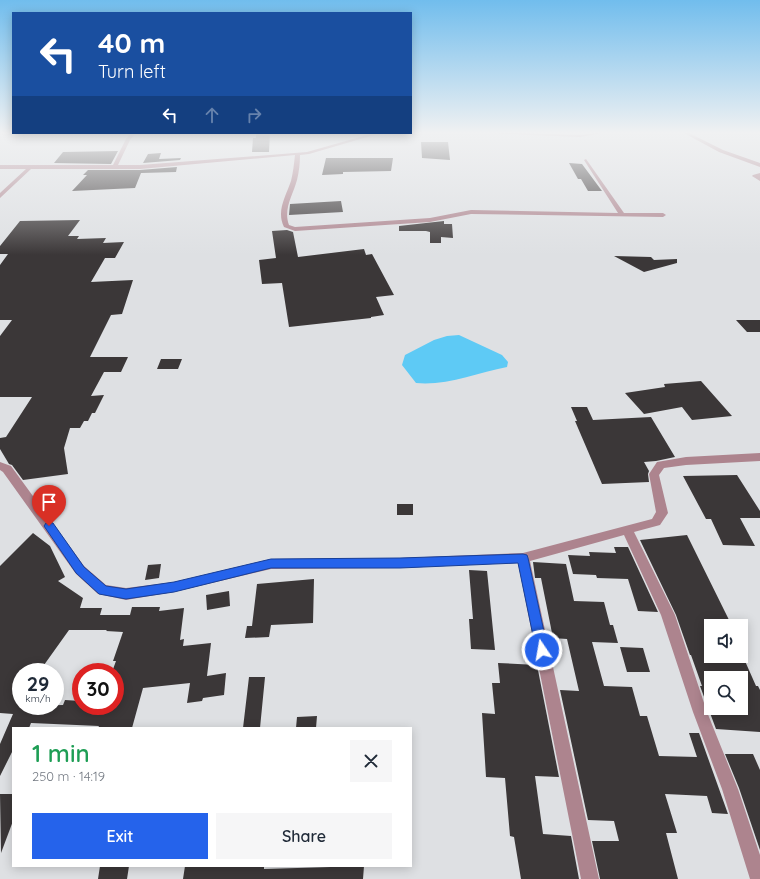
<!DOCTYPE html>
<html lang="en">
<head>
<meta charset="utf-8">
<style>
	:root { --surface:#fff; --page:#f6f6f7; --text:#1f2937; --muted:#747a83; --accent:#2563eb }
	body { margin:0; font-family:Quicksand,sans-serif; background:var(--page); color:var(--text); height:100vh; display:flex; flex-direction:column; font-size:15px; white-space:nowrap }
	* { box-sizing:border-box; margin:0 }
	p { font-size:13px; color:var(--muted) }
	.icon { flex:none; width:22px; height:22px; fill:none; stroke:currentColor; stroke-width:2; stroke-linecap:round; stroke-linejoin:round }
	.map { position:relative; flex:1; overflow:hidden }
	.drawer { position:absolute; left:12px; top:727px; width:400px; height:140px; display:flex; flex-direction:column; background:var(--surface); border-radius:0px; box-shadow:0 2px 10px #0003 }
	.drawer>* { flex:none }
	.top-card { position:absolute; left:12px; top:12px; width:400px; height:122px; border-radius:0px; box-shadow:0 2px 10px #0003; background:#1a4fa0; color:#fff; overflow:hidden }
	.tools { position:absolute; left:704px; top:619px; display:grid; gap:8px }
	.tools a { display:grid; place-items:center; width:44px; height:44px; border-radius:0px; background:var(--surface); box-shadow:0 2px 10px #0003; font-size:20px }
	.speed { position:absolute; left:12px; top:663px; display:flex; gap:8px; font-size:20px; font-weight:700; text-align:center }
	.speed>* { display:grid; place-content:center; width:52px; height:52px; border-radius:50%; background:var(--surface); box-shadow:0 2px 10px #0003; line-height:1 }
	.speed small { font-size:10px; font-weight:400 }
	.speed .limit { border:6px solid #d22; background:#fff; color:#111 }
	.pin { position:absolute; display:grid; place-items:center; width:34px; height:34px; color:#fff; margin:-41px -17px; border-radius:50% 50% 50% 0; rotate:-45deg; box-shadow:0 0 4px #0007 }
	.pin .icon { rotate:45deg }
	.me { position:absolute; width:44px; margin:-22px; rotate:348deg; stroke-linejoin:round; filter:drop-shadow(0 0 3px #0008) }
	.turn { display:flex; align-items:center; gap:14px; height:84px; padding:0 20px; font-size:18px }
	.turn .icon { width:52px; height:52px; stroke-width:2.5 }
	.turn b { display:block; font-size:28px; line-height:34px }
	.lanes { display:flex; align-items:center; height:38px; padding:0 20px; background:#0003; justify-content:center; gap:20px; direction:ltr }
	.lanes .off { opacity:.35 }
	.round { display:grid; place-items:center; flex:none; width:42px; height:42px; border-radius:0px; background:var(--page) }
	.head { display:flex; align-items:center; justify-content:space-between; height:68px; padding:0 20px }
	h1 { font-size:24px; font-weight:600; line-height:30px; color:#1e9e55 }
	.primary-button { display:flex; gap:8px; margin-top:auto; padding:8px 20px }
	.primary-button a { flex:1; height:46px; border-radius:0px; background:var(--accent); color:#fff; font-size:16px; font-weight:600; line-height:46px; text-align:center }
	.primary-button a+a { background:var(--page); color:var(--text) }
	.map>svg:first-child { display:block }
	.water { fill:#5ecaf5 }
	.building { fill:#3b3738; fill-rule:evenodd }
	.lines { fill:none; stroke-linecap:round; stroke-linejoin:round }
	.minor { fill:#ad848e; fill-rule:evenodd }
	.route { fill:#2563eb; stroke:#184099 }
</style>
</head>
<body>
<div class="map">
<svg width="760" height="879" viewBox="0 0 760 879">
	<rect width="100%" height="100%" fill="#dee0e3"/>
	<path class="water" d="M459 335 502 355 508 362 507 367C477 373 446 386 416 383L402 365 405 355 434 340 447 336Z"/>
	<path class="building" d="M256 133H270L269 152H252L253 138H256Z
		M421 142H448L450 160 422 158Z
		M118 151 111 164 54 163 63 152Z
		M161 153 159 159 181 158 180 160 143 163 148 154Z
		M326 158H393L391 171 343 172V174L322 175Z
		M569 163 582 164 602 191H588L581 179H578Z
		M177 167 176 172 141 173 135 188 72 191 87 175H83L88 170H140Z
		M341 201 343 212 289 215 290 204Z
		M80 220 68 236H79L77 239 106 238 103 243 124 242 115 258H105L91 282 133 280 122 314 111 315 90 357H128L121 372H104L91 396 104 395 95 413H92L88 421H84L80 428H70L64 448 68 474 23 480 12 465 9 464 0 449V438L6 437 32 397H0V336L12 320H0V265L8 254H0V246L20 221Z
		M444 221V224H452L453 238 441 237V243H430V232L426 231H399V226Z
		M287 230 293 232 298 257 364 249 366 255 372 254 394 295 376 297 384 315 371 317V318L289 327 282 283 262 284 259 260 276 258 272 231Z
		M614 256 651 257 654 260 677 259V263L644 272Z
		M736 320H760V332H747Z
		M161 359H182L178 369H157Z
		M701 381 732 416 692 420 682 407 644 414 625 393 665 387 664 384Z
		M571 407H587L593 420 651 417 675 457 656 461 644 462 649 471 648 474 649 482 602 484 575 421H577Z
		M737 475 760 511V518H740L755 546 723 545 711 519H706L683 476Z
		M397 504H413V515H397Z
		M33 533 50 546 65 577 58 581 83 598 80 608H102L100 615H130L132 607H160L159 611 184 608 180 640 184 639 183 646 211 643 207 676 226 673 224 695 203 698 202 701 187 703 190 683 143 688 132 728H98L99 726 31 723 29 728H13V750L0 776V744L13 714 0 713V566ZM69 630H107L106 631 123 632 113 661H116L112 672H115V706H81V701L65 700 63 705 21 706V672H39Z
		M687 535 732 626H711V656H741V652L756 686H758L760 690V732L716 729 700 686H702L691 655H690L676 615 640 540ZM711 678H741V708H711Z
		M614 547H628L658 612 638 611 628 579 597 578 596 575 573 574 568 555 590 556 589 552 616 553Z
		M533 562 566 564 574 601 604 602 610 625H613L618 643 592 642 604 686 632 687 640 716H647L659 756 697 757 689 733H699L728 814 712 813 707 796 665 794 677 833H666L678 879H600L592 841H619L614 821 588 820 560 690 579 691 567 639 553 638 541 578H535Z
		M161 564 159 578 145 580 148 565Z
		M469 570 487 571 495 650 471 649 469 619H473Z
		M314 579 313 623 271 625 269 637 245 638 247 626H252L257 584Z
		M229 591 230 606 207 610 206 595Z
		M620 647 643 648 650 672H627Z
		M498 663 537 665 559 777 535 776 543 834 571 836 579 879H521L514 837 510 836 505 778 486 777 482 713 495 714 492 683H500Z
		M249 677H265L260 728H243Z
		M317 716 316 728H296L297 717Z
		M725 754H753L760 770V850L739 788Z
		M0 794H13V821L1 853Z
		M100 866H129L127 879H98Z
		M185 866H264V869L364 866 363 879H183Z"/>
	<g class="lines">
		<path class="minor" d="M484 132 580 135 608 132 580 137 486 133Z
			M682 132H687L723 150 760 163V167L719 152Z
			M131 133H136L130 140 118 165H140L307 152 374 133H381L309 154 300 155C300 163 299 172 297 180 293 195 283 209 289 225L295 227 430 218 471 210 618 213 584 160 586 159 624 213H663L666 215 663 217 471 214 430 222 295 231 284 227C276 211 286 196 291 181 293 173 294 164 295 155L140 169H31L0 198V193L26 169H0V165H113L126 139Z
			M760 173V181L752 176 753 175Z
			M760 453V461L686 465 664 468 659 475 668 513 660 525 634 532 675 615 707 712 738 789 760 855V879H750L722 789 693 712 661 615 624 535 530 561 599 879H581L518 563 400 568 271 569 174 592 126 600 98 594 76 574 3 472 0 470V462L11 466 84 566 106 585 126 588 174 582 271 559 400 558 523 553 652 519 656 512 649 474 657 462 686 457Z"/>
	</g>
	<linearGradient id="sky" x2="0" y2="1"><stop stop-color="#71bded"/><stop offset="0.52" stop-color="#f0f1f2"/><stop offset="1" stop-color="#f0f1f2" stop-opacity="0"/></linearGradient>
	<rect width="760" height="255" fill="url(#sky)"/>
	<path class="route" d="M49 522 53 523 84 567 106 586 126 589 174 582 271 559 400 558 523 554 527 555 528 558 548 650 546 654 542 656 538 654 536 650 518 563 400 568H271L174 592 126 599 99 594 76 573 44 526 46 523Z"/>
</svg>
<div class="tools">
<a><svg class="icon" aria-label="sound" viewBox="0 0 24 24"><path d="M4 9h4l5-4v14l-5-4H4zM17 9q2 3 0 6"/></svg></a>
<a><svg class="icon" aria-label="search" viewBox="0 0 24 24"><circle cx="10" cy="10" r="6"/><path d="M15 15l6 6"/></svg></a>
</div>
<div class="speed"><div>29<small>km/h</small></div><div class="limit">30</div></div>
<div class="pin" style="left:49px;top:526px;background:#d93025"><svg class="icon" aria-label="arrive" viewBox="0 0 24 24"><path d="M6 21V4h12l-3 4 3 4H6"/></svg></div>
<svg class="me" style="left:542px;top:650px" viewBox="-20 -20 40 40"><circle r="17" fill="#2563eb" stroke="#fff" stroke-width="3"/><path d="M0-11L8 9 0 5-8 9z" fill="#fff"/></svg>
<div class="top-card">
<div class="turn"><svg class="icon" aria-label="left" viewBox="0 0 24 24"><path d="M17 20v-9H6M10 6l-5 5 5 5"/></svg><div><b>40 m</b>Turn left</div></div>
<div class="lanes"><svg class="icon" aria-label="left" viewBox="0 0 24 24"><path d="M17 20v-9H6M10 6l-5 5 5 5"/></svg><svg class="icon off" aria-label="ahead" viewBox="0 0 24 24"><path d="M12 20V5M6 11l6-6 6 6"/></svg><svg class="icon off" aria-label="right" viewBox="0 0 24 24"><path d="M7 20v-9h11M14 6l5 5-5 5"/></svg></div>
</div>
<section class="drawer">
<div class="head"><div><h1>1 min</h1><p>250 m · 14:19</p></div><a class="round"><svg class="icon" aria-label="close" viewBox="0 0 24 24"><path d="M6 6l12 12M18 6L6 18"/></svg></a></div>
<div class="primary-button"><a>Exit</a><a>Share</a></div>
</section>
</div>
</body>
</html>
